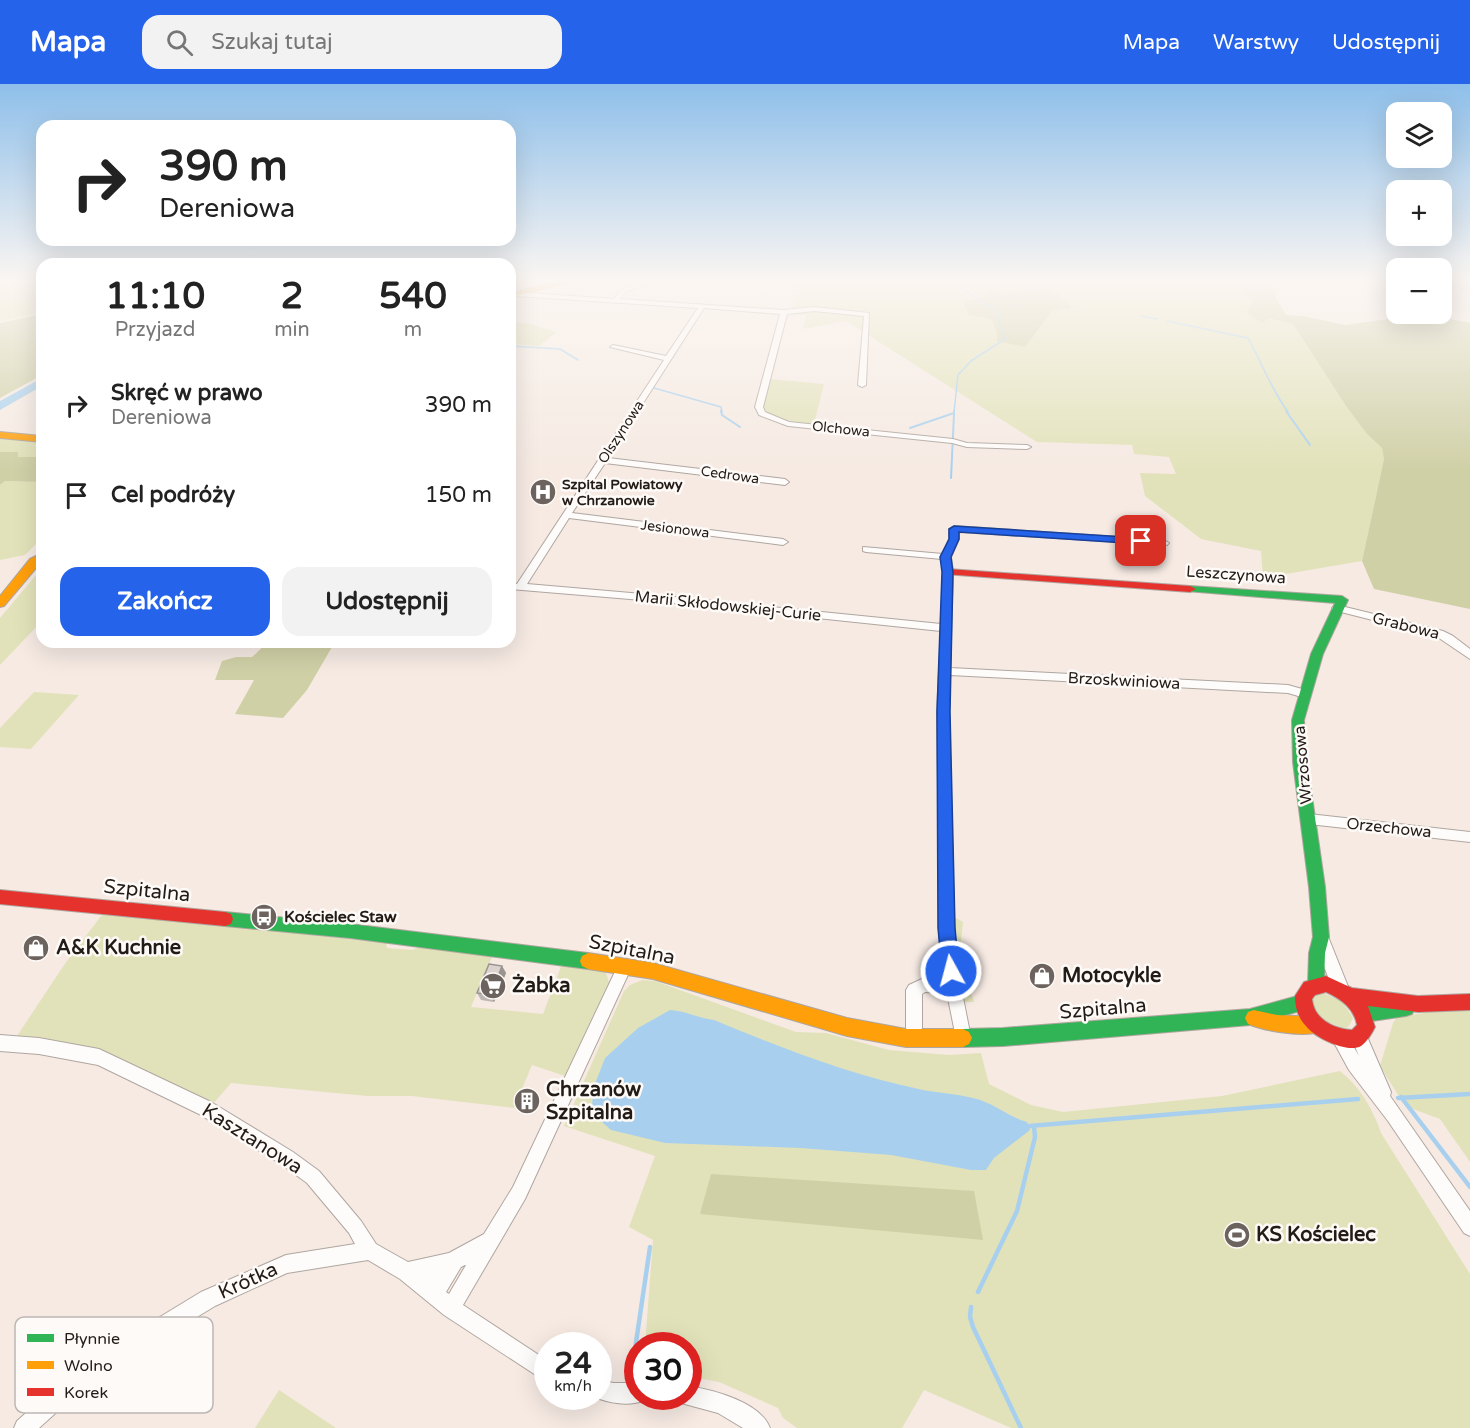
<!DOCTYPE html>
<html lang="pl">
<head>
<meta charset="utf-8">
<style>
	:root { --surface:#fff; --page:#f2f2f2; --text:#222; --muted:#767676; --accent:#2563eb }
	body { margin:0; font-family:"Varela Round",sans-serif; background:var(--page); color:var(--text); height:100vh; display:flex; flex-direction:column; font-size:22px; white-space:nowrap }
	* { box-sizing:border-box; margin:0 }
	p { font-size:20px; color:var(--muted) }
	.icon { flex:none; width:33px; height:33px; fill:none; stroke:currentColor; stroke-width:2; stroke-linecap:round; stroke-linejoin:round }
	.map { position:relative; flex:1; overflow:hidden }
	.details { position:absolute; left:36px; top:174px; width:480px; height:390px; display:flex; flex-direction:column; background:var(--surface); border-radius:18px; box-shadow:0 6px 24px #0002 }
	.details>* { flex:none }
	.hud { position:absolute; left:36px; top:36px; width:480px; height:126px; border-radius:18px; box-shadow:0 6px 24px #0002; background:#fff; color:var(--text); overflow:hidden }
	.controls { position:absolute; left:1386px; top:18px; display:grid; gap:12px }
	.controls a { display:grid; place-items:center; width:66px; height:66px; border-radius:12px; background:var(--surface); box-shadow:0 6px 24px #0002; font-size:30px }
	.speed { position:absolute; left:534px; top:1248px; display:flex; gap:12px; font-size:30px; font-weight:700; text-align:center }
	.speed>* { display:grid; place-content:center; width:78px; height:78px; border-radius:50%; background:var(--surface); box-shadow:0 6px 24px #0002; line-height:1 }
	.speed small { font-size:15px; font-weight:400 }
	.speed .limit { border:9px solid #d22; background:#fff; color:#111 }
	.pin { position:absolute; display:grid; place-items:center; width:51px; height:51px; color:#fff; margin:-26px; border-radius:12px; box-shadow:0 3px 9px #0006 }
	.me { position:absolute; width:66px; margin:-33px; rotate:353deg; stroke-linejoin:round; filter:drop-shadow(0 0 4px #0008) }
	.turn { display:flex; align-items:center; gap:21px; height:126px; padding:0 24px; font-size:27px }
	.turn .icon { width:78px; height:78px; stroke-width:2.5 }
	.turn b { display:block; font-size:42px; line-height:51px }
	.eta { display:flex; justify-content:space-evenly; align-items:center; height:102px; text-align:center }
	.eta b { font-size:36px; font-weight:800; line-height:42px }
	.cta { display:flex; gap:12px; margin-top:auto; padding:12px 24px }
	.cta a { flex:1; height:69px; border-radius:18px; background:var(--accent); color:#fff; font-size:24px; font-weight:800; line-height:69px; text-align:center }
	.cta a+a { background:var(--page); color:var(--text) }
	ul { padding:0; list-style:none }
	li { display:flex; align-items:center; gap:18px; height:90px; padding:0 24px }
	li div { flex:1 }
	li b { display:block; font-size:22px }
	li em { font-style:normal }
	header { display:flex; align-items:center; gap:36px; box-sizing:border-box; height:84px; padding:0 30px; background:var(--accent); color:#fff }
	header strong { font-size:28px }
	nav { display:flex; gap:33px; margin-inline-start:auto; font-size:21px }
	.search { width:420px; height:54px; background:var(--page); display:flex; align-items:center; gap:15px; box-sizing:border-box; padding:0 21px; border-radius:18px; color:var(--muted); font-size:22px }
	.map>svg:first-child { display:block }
	.green { fill:#e2e2ba }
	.forest { fill:#d0d0a7 }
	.water { fill:#a8d0ee }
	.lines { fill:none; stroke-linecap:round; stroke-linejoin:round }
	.stream-far2 { stroke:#a8d0ee; stroke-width:1.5 }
	.stream-far1 { stroke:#a8d0ee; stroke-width:2 }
	.stream { stroke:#a8d0ee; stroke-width:4.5 }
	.river { fill:#a8d0ee; fill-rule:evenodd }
	.street-casing { stroke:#afa6a0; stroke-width:2 }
	.fast-casing { stroke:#afa6a0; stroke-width:2 }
	.slow-casing { stroke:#afa6a0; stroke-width:2 }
	.jam-casing { stroke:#afa6a0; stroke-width:2 }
	.street { fill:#fefcfb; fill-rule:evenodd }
	.fast { fill:#30b455; fill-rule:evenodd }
	.slow { fill:#ff9f0a; fill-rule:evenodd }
	.jam { fill:#e5322d; fill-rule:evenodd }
	.wall { fill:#bdb5b1 }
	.shaded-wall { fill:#9a9390 }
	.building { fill:#dcd2ce; stroke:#9a9390; stroke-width:1.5 }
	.route { fill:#2563eb; stroke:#184099; stroke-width:1.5 }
	.labels { text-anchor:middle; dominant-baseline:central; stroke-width:5; stroke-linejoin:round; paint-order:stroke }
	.far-street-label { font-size:14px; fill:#221b16; stroke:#fefaf7 }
	.far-poi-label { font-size:14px; font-weight:bold; fill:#221b16; stroke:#fefaf7; text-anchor:start }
	.street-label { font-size:16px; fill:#221b16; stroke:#fefaf7 }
	.poi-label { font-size:16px; font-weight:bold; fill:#221b16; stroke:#fefaf7; text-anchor:start }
	.near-street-label { font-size:20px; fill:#221b16; stroke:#fefaf7 }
	.near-poi-label { font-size:20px; font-weight:bold; fill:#221b16; stroke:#fefaf7; text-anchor:start }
	.key { fill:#fefaf7; stroke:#bcb7b4; stroke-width:1.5 }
	.key-label { font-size:16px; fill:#221b16 }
</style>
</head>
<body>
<header>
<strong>Mapa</strong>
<div class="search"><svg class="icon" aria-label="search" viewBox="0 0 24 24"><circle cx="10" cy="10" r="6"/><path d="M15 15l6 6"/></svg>Szukaj tutaj</div>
<nav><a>Mapa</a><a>Warstwy</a><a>Udostępnij</a></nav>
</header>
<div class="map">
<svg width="1470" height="1344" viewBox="0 0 1470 1344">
	<rect width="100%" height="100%" fill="#f6eae3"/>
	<path class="green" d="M0 198H42V228L0 237Z
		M739 198H1243L1253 216 1269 234 1293 240 1346 322 1367 350 1382 364 1384 375 1362 477 1263 494 1261 467 1201 455 1145 412 1140 389 1176 390 1169 373 1134 370 1132 361 1037 358 846 237 803 245 806 231H791L792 223 802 204 752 201Z
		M510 238 530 240 556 248 539 262 510 260Z
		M769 295 824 300 814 340C794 338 777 337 761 323Z
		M0 355 42 358V375L38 373H18L17 368H0Z
		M5 397 42 398V454L25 471 0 476V401Z
		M42 484V537L0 581V534Z
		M34 608 79 611 31 665 0 663V644Z
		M104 828 386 859 387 864 413 866 421 862 493 871 471 923 543 930 562 880 605 886 609 898 565 992 532 981 514 1024 412 1012H367L231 999 213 1020 139 986 103 967 45 954 17 952 64 881Z
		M956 834 963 838 960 866 974 918H963L953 863V837Z
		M642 896 655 897 796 948 826 949 889 966 949 971 981 969 989 1000 1031 1021 1063 1028 1222 1012 1340 987C1360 1003 1373 1025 1381 1049L1470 1190V1344H1011L924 1306 902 1344H797L783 1334 778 1324 719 1298 689 1292 688 1262 645 1261 653 1156 629 1143 655 1072 564 1042 624 907 630 901Z
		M1323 909 1342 917 1353 934 1349 942 1345 945 1318 934 1311 916 1313 912Z
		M1451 925H1470V1078L1440 1035 1405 1022 1380 982 1393 939 1397 933Z
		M279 1306 336 1344H255Z"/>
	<path class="forest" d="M1040 198H1044L1073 224 1052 227 1025 263 997 257V248L991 235 969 231 963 219 983 213 994 204 1007 211Z
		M1243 198H1288H1274L1276 214 1286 231 1303 232 1345 241 1424 230 1470 239V525L1374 505 1362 477 1384 375 1382 364 1367 350 1346 322 1293 240 1269 234 1262 239 1247 229 1253 216 1240 207Z
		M42 230V291L0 314V239Z
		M0 368H18V373H38L42 375V398L5 397 0 401Z
		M268 558 293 560 310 558 332 563 307 606 283 634 235 630 254 596H215L222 577 236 573H252Z
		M711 1090 974 1107 983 1156 700 1130Z"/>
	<path class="water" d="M670 926C686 927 698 934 714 936 781 964 851 991 923 1006 940 1009 957 1010 973 1014 995 1019 1008 1033 1027 1038L1030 1046 994 1074 986 1086H971L891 1071 800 1064 665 1059 611 1046 594 1031 592 1025 593 1005 605 974 638 944Z"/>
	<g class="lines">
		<path class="stream-far2" d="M952 198 996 226 1005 255 971 277 958 291 954 328
			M1442 198 1470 208
			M1140 232 1158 235
			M1167 237 1248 254C1262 279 1271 305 1288 328
			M510 262 560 265 578 276
			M654 304 721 323 722 328"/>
		<path class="stream-far1" d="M721 327 722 331 740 343
			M1286 327 1310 361
			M910 344 954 329V327
			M951 394 954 330"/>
		<path class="stream" d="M1401 1013 1470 1103
			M1398 1014 1470 1010
			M1029 1042 1358 1015
			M978 1208 1017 1127 1035 1053 1034 1042
			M971 1223 970 1233 973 1243 1021 1344
			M633 1279 650 1163"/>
		<path class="river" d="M42 294V302L0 326V317Z"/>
		<defs>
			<path id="street" d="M646 198H654L626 207 620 215 784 226 814 223 869 229 866 301 862 303 858 301 864 232 814 227 787 230 763 323 765 328 789 338 953 355 967 359 1027 361 1031 363 1027 365 967 363 952 359 788 342 759 331 755 323 780 230 704 224 608 374 785 395 789 398 785 401 605 379 572 429 783 455 788 458 783 461 569 434 527 500 654 511 941 540 943 488 942 475 866 468 863 467V463L943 470 949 455V445L954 442 1164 456 1169 459 1167 461 959 448V455L951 473 953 488 950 584 1288 601 1309 607 1311 610 1305 614 1288 609 950 591 949 628 955 873 971 954 969 959 963 962 957 959 947 909 925 908 922 910V944L919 949 914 952 909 949 906 944V906L909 901 924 894 945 895 941 873 940 844 937 628 941 547 654 517 510 505V499L517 500 664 276 610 263 613 261 666 272 698 224 515 212 512 210 515 208 614 215 622 205Z
				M1337 521 1443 547 1453 552 1470 565V575L1436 552 1333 526 1332 524Z
				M1309 730 1470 748V758L1309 740 1304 739 1303 735 1304 731Z
				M1321 848 1326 849 1329 855 1349 905 1346 910 1341 912 1336 910 1332 904 1314 854 1316 849Z
				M625 875 630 877 632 882 525 1115 463 1221 548 1277V1299L444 1231 400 1195 368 1176 287 1189 215 1222 90 1298 39 1344H14L17 1337 76 1284 201 1208 286 1171 355 1160 349 1149 307 1099 281 1080 199 1030 98 981 39 970 0 967V951L39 954 99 965 211 1018 293 1068 319 1087 361 1137 376 1160 408 1178 449 1169 484 1150 513 1103 620 877ZM465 1181H466L449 1210 446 1208 461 1183Z
				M1339 945 1345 948 1359 972 1351 953 1353 948 1359 945 1365 948 1391 1008 1390 1012 1470 1127V1152L1464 1149 1388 1037 1349 986 1331 953 1333 948Z
				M598 1295 613 1299H638V1312H647L645 1316C629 1323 608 1319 592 1312H598Z
				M688 1302C714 1306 760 1318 770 1344H743L718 1329 681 1319 678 1312H688Z"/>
			<path id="fast" d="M1190 502 1342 512 1348 516 1323 570 1304 636 1307 678 1325 803 1329 853 1325 869 1324 900 1322 906 1316 908 1310 906 1308 900 1309 869 1313 853 1309 803 1293 678 1292 636 1311 570 1335 519 1186 507V503Z
				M225 828 350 840 588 869 594 872 596 877 594 882 588 885 350 854 225 842 219 840 217 835 219 830Z
				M1301 911 1307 913 1310 919 1307 925 1250 941 1003 962 963 963 957 960 954 954 957 948 963 945 1003 944 1250 925Z
				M1406 916 1412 918 1415 924 1412 930 1406 932 1365 938 1359 936 1356 930 1359 924 1365 922Z"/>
			<path id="slow" d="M559 198H569L510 213V209Z
				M0 348 42 352V358L0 354Z
				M42 469V477L4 522 0 523V512L30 475Z
				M588 869 653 879 847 934 906 945H963L969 948 972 954 969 960 963 963H906L847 952 653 895 588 885 582 882 580 877 582 872Z
				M1254 926 1277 931 1316 933 1322 935 1325 941 1322 947C1305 954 1265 947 1248 940L1245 934 1248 928Z"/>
			<path id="jam" d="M948 485 1190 502 1196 505 1190 508 944 490 943 488Z
				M0 806 225 828 231 830 233 835 231 840 225 842 0 820Z
				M1326 892 1352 904 1418 912 1470 910V926L1418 928 1368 922 1375 943C1372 949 1367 958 1361 962 1348 970 1314 953 1306 942 1298 934 1295 923 1295 912L1304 898ZM1326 908C1341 915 1354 924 1357 941L1352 946C1333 945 1314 935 1312 915L1315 911Z"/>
		</defs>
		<use href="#street" class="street-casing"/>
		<use href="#fast" class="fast-casing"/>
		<use href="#slow" class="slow-casing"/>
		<use href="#jam" class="jam-casing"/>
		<use href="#street" class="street"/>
		<use href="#fast" class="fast"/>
		<use href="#slow" class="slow"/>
		<use href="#jam" class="jam"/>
	</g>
	<path class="wall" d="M502 882 506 889 494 918 481 916 477 909Z"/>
	<path class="shaded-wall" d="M502 882 506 889 494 918 491 911Z"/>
	<path class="building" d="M489 880 502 882 491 911 477 909Z"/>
	<linearGradient id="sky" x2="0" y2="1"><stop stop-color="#8ebfea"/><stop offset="0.51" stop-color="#fbf6f2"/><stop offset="1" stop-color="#fbf6f2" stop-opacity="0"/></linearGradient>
	<rect width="1470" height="386" fill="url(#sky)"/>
	<path class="route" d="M954 442 1141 454 1146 457 1141 460 959 448V455L951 473 953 488 950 628 955 844 959 887 957 893 951 895 945 893 942 887 938 844 937 628 942 488 940 473 949 455V445Z"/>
	<defs>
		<symbol id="hospital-disc" viewBox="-11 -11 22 22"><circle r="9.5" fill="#6c635e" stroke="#fefaf7"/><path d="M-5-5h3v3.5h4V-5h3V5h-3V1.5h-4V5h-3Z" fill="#fff"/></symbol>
		<symbol id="bus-disc" viewBox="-11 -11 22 22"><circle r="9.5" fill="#6c635e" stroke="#fefaf7"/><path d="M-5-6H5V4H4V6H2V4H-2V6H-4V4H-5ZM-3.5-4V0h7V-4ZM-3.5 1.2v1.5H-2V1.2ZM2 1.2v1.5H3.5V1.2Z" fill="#fff"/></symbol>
		<symbol id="shop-disc" viewBox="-11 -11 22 22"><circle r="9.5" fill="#6c635e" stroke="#fefaf7"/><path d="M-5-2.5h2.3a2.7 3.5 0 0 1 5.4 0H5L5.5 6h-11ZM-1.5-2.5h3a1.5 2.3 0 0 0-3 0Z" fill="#fff"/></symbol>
		<symbol id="supermarket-disc" viewBox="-11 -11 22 22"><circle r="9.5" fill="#6c635e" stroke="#fefaf7"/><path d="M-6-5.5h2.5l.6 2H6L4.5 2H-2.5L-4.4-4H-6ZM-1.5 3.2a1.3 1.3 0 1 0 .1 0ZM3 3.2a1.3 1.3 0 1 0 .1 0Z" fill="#fff"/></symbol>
		<symbol id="building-disc" viewBox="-11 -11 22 22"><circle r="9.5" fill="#6c635e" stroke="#fefaf7"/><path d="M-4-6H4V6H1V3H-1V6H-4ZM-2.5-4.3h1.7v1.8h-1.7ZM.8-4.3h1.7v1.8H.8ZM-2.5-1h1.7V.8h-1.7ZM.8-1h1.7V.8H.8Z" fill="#fff"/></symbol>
		<symbol id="stadium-disc" viewBox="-11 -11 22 22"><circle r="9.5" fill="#6c635e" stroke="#fefaf7"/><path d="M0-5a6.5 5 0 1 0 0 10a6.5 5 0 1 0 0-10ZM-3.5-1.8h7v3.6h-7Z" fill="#fff"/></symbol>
	</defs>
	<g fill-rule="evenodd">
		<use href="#hospital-disc" x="528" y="393" width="30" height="30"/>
		<use href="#bus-disc" x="249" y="818" width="30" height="30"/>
		<use href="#shop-disc" x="21" y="849" width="30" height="30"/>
		<use href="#shop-disc" x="1027" y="877" width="30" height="30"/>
		<use href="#supermarket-disc" x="478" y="887" width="30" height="30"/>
		<use href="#building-disc" x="512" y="1002" width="30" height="30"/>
		<use href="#stadium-disc" x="1222" y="1136" width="30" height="30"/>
	</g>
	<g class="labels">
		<g class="far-street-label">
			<text transform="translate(841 345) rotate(6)">Olchowa</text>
			<text transform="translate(621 348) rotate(-57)">Olszynowa</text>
			<text transform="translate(730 391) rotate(8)">Cedrowa</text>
			<text transform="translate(675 445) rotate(7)">Jesionowa</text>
		</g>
		<g class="far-poi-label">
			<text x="562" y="400">Szpital Powiatowy<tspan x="562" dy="16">w Chrzanowie</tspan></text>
		</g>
		<g class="street-label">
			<text transform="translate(1236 491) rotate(4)">Leszczynowa</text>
			<text transform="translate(728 522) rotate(6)">Marii Skłodowskiej-Curie</text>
			<text transform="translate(1406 542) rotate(14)">Grabowa</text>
			<text transform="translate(1124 597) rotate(3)">Brzoskwiniowa</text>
			<text transform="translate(1303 681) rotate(-95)">Wrzosowa</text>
			<text transform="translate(1389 744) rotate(6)">Orzechowa</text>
		</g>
		<g class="poi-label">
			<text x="284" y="833">Kościelec Staw</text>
		</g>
		<g class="near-street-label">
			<text transform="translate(147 807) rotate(6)">Szpitalna</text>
			<text transform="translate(632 866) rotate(11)">Szpitalna</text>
			<text transform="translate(1103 925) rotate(-5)">Szpitalna</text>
			<text transform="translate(252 1055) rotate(32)">Kasztanowa</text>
			<text transform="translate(248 1197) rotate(-24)">Krótka</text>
		</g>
		<g class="near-poi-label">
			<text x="56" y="864">A&amp;K Kuchnie</text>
			<text x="1062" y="892">Motocykle</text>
			<text x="512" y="902">Żabka</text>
			<text x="546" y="1006">Chrzanów<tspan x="546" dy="23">Szpitalna</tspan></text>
			<text x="1256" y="1151">KS Kościelec</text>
		</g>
	</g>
	<rect x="15" y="1233" width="198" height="96" rx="9" class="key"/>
	<rect x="27" y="1250" width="27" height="8" fill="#30b455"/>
	<rect x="27" y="1277" width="27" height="8" fill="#ff9f0a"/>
	<rect x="27" y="1304" width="27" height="8" fill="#e5322d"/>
	<g class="key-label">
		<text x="64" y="1260">Płynnie</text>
		<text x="64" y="1287">Wolno</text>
		<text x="64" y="1314">Korek</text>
	</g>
</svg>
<div class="controls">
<a><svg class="icon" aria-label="layers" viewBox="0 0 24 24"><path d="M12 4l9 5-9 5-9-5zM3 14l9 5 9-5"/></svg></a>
<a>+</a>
<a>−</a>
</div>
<div class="speed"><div>24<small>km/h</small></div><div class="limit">30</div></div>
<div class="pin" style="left:1141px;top:457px;background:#d93025"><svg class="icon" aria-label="arrive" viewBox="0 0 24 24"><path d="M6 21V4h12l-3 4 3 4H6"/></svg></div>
<svg class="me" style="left:951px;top:887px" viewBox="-20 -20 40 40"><circle r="17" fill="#2563eb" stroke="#fff" stroke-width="3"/><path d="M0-11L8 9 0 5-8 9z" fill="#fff"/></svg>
<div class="hud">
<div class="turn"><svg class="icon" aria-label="right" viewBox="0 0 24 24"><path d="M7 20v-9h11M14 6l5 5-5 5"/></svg><div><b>390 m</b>Dereniowa</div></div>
</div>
<section class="details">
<div class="eta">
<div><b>11:10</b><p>Przyjazd</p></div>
<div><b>2</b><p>min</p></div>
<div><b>540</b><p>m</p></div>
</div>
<ul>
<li><svg class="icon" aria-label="right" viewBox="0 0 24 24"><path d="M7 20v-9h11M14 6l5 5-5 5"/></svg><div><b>Skręć w prawo</b><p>Dereniowa</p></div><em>390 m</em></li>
<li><svg class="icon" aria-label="arrive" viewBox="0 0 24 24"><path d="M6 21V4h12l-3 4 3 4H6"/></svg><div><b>Cel podróży</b></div><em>150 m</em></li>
</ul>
<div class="cta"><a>Zakończ</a><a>Udostępnij</a></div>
</section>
</div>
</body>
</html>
